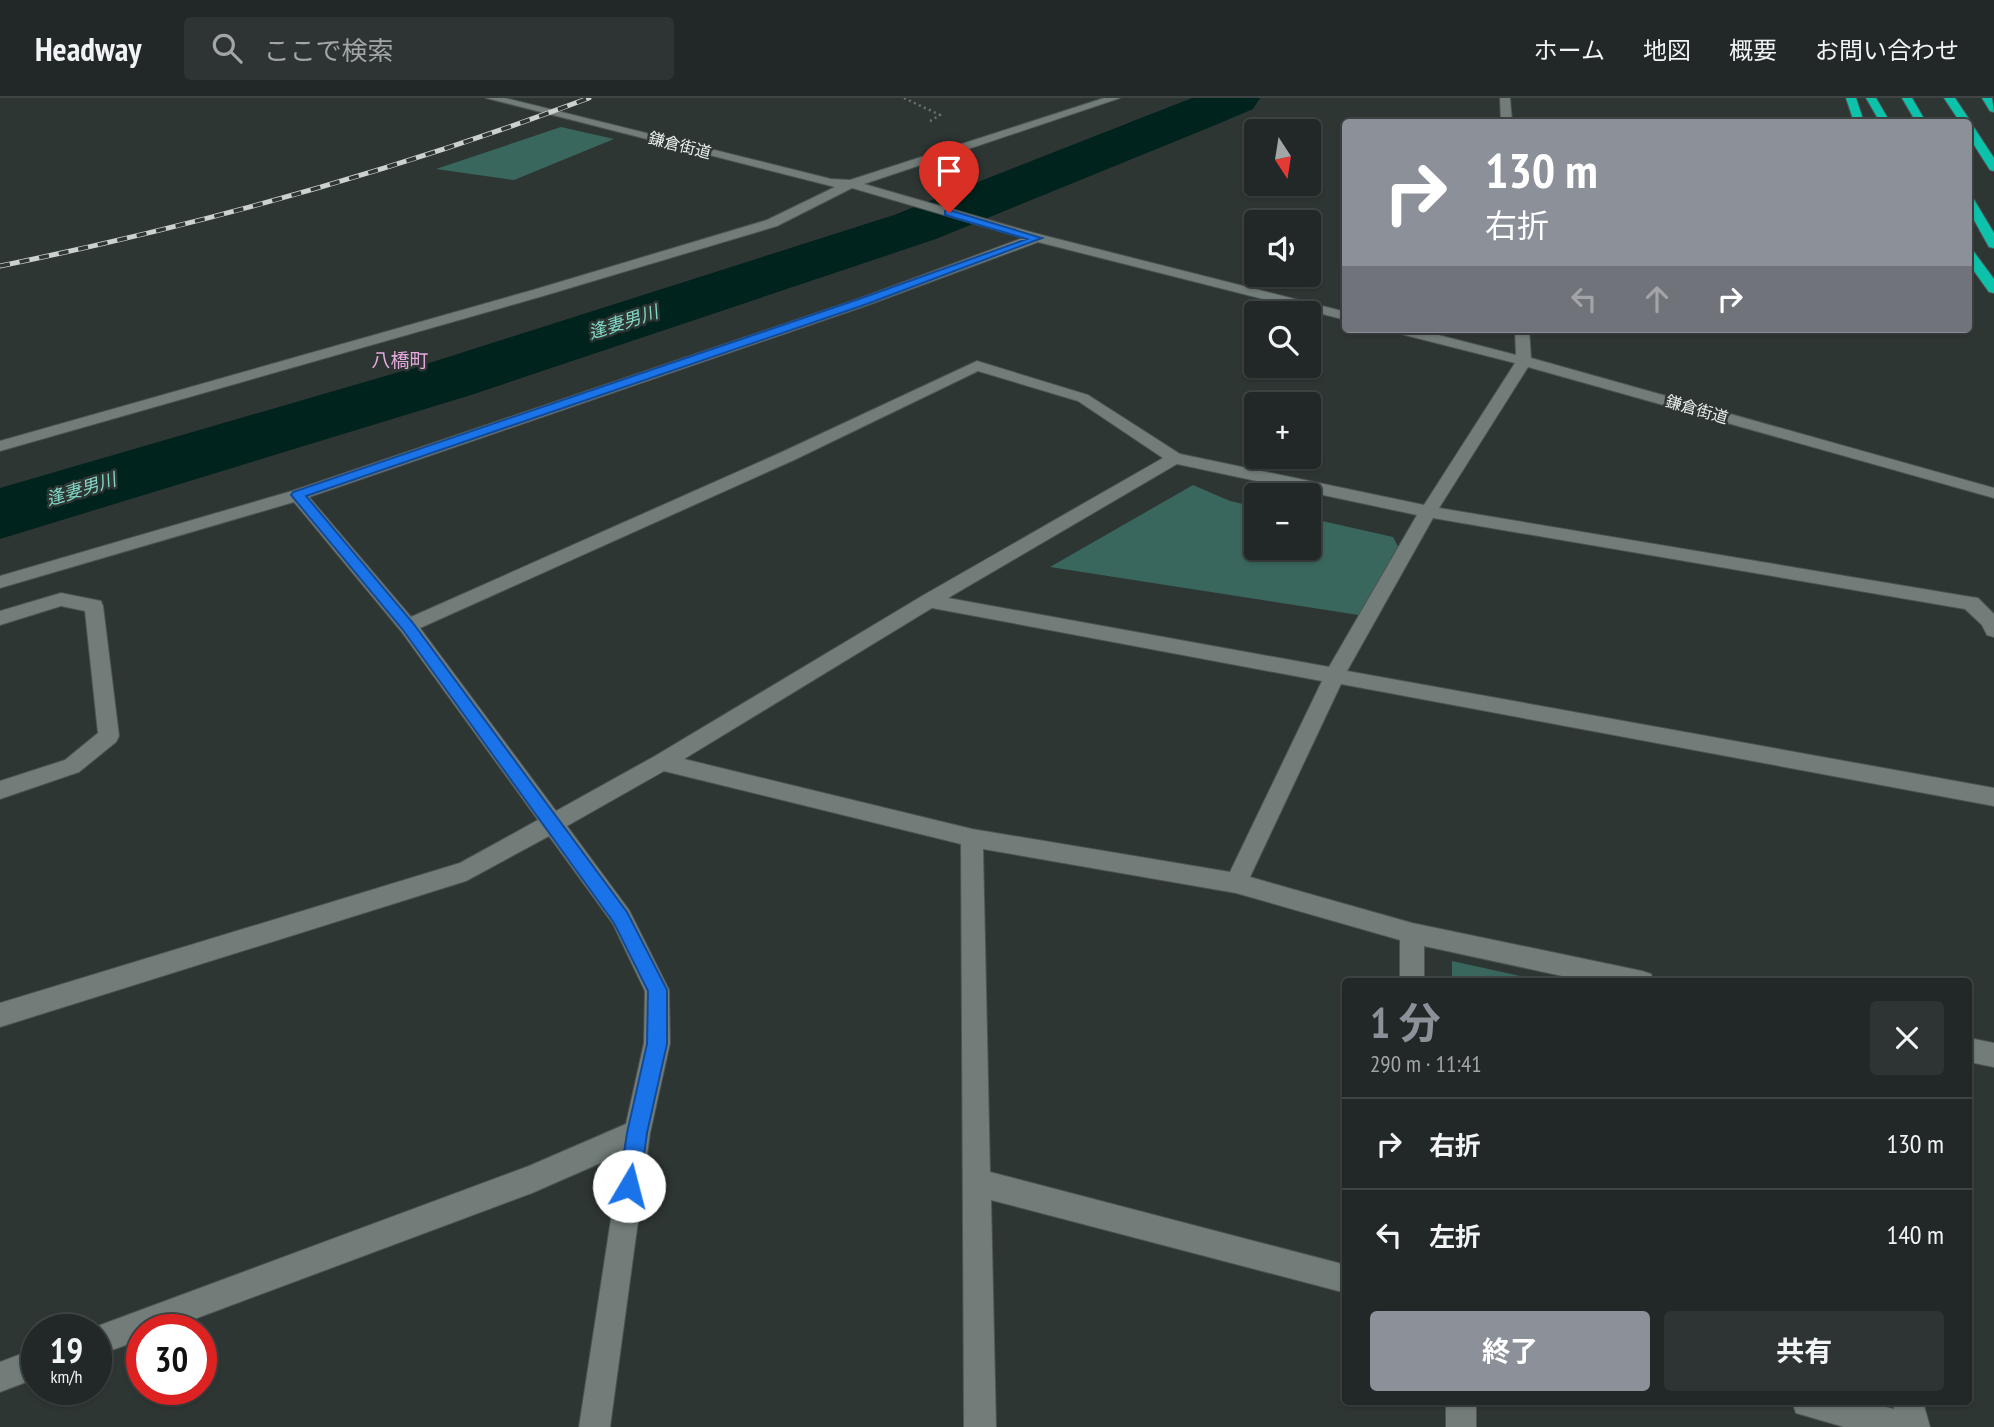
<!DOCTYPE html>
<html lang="ja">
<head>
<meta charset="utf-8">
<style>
	:root { --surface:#222827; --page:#2e3433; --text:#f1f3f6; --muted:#a2a6a7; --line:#3f4444; --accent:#8c9099 }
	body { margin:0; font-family:"PT Sans Narrow","Noto Sans JP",sans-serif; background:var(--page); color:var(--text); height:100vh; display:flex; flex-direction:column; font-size:26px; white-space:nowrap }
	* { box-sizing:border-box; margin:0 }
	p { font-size:23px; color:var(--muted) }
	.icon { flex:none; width:38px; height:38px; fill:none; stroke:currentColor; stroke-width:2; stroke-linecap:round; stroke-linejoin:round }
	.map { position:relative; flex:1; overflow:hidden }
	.side { position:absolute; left:1342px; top:880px; width:630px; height:427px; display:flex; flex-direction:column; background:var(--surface); border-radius:7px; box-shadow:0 2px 5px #0004,0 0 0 2px var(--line) }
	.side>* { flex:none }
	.guide { position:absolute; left:1342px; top:21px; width:630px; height:214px; border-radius:7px; box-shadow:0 2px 5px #0004,0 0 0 2px var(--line); background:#8c9099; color:#fff; overflow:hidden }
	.needle { width:46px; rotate:168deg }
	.tools { position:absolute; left:1244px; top:21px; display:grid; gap:14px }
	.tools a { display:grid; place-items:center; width:77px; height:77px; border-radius:7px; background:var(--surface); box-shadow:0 2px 5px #0004,0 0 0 2px var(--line); font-size:35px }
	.speed { position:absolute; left:21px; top:1216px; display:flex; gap:14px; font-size:35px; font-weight:700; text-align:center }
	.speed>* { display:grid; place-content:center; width:91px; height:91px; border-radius:50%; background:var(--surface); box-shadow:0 2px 5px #0004,0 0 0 2px var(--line); line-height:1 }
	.speed small { font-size:18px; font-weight:400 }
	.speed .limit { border:10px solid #d22; background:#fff; color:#111 }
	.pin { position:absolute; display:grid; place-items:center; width:60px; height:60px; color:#fff; margin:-72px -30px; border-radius:50% 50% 50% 0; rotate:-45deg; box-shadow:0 0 7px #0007 }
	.pin .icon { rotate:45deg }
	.me { position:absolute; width:77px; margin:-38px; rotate:8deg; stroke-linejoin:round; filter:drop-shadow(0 0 5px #0008) }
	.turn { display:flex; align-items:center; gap:24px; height:147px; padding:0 28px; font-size:32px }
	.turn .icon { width:91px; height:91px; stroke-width:2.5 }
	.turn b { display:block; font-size:49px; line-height:60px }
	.lanes { display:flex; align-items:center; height:66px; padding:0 28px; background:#0003; justify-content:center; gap:35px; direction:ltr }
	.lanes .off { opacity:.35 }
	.round { display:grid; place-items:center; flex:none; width:74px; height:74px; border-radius:7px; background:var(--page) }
	.head { display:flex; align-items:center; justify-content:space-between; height:119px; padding:0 28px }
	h1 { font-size:42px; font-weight:700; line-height:52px; color:var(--accent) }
	.primary-button { display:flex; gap:14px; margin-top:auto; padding:14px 28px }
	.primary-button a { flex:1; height:80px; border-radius:7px; background:var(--accent); color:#fff; font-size:28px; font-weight:700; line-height:80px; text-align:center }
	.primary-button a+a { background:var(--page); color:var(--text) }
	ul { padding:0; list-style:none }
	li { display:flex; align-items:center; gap:21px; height:91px; padding:0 28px; border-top:2px solid var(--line) }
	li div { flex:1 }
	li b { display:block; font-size:26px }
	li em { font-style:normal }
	header { display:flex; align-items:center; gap:42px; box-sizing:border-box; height:98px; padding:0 35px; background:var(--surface); border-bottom:2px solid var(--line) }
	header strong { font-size:33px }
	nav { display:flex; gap:38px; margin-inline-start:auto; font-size:24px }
	.search { width:490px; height:63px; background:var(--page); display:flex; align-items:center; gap:18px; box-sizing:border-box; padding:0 24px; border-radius:7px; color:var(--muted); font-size:26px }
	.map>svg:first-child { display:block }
	.green { fill:#39665d }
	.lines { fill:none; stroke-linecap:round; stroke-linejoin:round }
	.river { fill:#00231d; fill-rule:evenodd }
	.street-casing { stroke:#4d5453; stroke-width:2 }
	.highway-casing { stroke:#4d5453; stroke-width:2 }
	.path { stroke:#6b7371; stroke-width:2.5; stroke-dasharray:2 3.5; stroke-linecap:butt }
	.street { fill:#727c79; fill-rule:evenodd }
	.highway { fill:#0cc2ab; fill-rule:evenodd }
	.rail-casing { stroke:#ccd1d0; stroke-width:5 }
	.rail { stroke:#2e3634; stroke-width:3.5; stroke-dasharray:10; stroke-linecap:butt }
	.route { fill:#1a73e8; stroke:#114b97; stroke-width:2 }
	.labels { text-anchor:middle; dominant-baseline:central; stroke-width:5; stroke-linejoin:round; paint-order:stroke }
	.far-street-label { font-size:16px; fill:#eaefee; stroke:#2e3634 }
	.far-water-label { font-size:18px; font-style:italic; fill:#82d6c5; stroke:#2e3634 }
	.far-quarter-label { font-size:19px; fill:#e5a8de; stroke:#2e3634 }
</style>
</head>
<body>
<header>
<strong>Headway</strong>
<div class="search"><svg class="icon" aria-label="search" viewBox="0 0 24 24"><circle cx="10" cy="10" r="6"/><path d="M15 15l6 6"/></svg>ここで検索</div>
<nav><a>ホーム</a><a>地図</a><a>概要</a><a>お問い合わせ</a></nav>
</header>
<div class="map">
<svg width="1994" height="1329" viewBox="0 0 1994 1329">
	<rect width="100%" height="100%" fill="#2e3634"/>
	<path class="green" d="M561 29 614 41 514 82 436 71Z
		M1193 387 1230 403 1256 409V450H1309V420L1393 439 1401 454 1365 518 1050 469Z
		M1452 863 1547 884H1452Z"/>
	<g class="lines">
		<path class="river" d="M1192 0H1260L1253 11 1213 28 936 141 471 297 0 441V390L423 267 894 117Z"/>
		<defs>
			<path id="street" d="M486 0H505L831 81 850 82 1104 0H1120L864 86 1034 135 1346 214V222L1038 144 868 207 309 399 411 519 782 354 977 263 1088 297 1180 356 1424 407 1515 265 1393 234 1391 231H1415L1516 257 1515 231H1529L1531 260 1994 390V400L1528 269 1439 410 1971 499 1978 500 1994 516V539L1987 537 1982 527 1965 511 1433 420 1347 573 1994 690V708L1341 586 1250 779 1412 825 1642 873 1651 876 1654 884H1590L1424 848V884H1400V842L1236 795 983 751 990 1074 1346 1167V1195L991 1102 996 1329H964L961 746 664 673 567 728 629 812 669 892 670 945 650 1035 610 1329H579L621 1056 532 1095 165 1232H142V1241L96 1258V1232H87L529 1068 626 1026 644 945 645 893 613 826 549 738 466 783 0 929V905L460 765 538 722 401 533 294 404 0 490V478L292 393 858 201 1023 140 852 90 777 128 543 198 0 353V343L533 192 767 122 835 89ZM978 273 1078 303 1163 360 922 498 655 658 556 713 420 530 794 362ZM1177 366 1417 417 1329 569 948 500ZM932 510 1322 583 1230 774 972 731 684 661Z
				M1500 0H1510L1512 24H1501Z
				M61 495 101 503 103 508 119 638 116 644 79 674 0 701V683L65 662 98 635 85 513 61 508 0 527V513Z
				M1969 940 1994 945V969L1969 964Z
				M37 1250V1280L0 1294V1264Z
				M1446 1304H1476V1329H1446Z
				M1792 1304H1865L1894 1311 1893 1304H1923L1930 1329H1844L1796 1315Z"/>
			<path id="highway" d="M1846 0H1856L1864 24H1854Z
				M1866 0H1876L1890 24H1880Z
				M1902 0H1912L1926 24H1916Z
				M1944 0H1955L1971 24 1969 26 1960 24Z
				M1982 0H1992L1994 14 1990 13Z
				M1969 27 1973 28 1994 60V73L1990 72 1969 39Z
				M1969 99 1973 100 1994 135V150L1989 149 1969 113Z
				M1969 153 1974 154 1994 181V195L1989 194 1969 166Z"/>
		</defs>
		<use href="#street" class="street-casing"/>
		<use href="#highway" class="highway-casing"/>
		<path class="path" d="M904 0 940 17 927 25"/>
		<use href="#street" class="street"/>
		<use href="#highway" class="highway"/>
		<defs>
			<path id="rail" d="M0 168C201 127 397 72 589 0"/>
		</defs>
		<use href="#rail" class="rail-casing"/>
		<use href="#rail" class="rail"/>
	</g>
	<path class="route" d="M949 112 1042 140 867 206 306 398 413 525 627 814 664 886 667 892V946L647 1035 640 1088 637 1096 629 1099 622 1096 619 1088 627 1035 647 946 648 893 614 825 403 532 291 397 293 394 859 201 1027 141 945 117V113Z"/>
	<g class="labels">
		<g class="far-street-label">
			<text transform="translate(680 47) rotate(14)">鎌倉街道</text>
			<text transform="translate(1697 311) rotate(16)">鎌倉街道</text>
		</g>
		<g class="far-water-label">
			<text transform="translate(623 224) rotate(-18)">逢妻男川</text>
			<text transform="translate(81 391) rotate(-17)">逢妻男川</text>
		</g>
		<g class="far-quarter-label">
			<text x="400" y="262">八橋町</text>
		</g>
	</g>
</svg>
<div class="tools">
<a><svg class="needle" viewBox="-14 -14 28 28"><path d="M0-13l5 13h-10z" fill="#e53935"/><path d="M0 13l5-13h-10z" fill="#a2a6a7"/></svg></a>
<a><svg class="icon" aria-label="sound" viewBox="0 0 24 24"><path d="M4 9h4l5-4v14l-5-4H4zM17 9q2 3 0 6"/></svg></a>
<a><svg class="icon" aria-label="search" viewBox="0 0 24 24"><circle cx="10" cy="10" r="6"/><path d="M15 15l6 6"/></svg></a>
<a>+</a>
<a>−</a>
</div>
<div class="speed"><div>19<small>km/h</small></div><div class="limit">30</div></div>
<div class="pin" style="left:949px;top:115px;background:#d93025"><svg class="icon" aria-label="arrive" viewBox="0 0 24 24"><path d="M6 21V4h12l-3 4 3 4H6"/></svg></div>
<svg class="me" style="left:629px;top:1088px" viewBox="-20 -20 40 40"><circle r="19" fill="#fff"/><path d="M0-13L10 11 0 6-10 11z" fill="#1a73e8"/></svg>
<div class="guide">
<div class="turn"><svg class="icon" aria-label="right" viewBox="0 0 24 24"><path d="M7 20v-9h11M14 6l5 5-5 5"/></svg><div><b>130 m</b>右折</div></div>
<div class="lanes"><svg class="icon off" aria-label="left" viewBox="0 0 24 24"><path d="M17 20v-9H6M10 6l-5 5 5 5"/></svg><svg class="icon off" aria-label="ahead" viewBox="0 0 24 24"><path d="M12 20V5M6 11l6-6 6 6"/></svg><svg class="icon" aria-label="right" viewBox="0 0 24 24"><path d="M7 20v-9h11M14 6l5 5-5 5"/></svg></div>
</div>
<section class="side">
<div class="head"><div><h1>1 分</h1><p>290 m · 11:41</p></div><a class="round"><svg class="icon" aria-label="close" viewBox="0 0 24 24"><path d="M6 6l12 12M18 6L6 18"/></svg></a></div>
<ul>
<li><svg class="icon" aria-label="right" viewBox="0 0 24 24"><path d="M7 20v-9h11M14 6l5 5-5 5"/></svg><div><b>右折</b></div><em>130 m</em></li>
<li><svg class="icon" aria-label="left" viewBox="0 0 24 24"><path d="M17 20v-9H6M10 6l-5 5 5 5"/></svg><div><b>左折</b></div><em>140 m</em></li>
</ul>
<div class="primary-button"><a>終了</a><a>共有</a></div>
</section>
</div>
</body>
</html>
